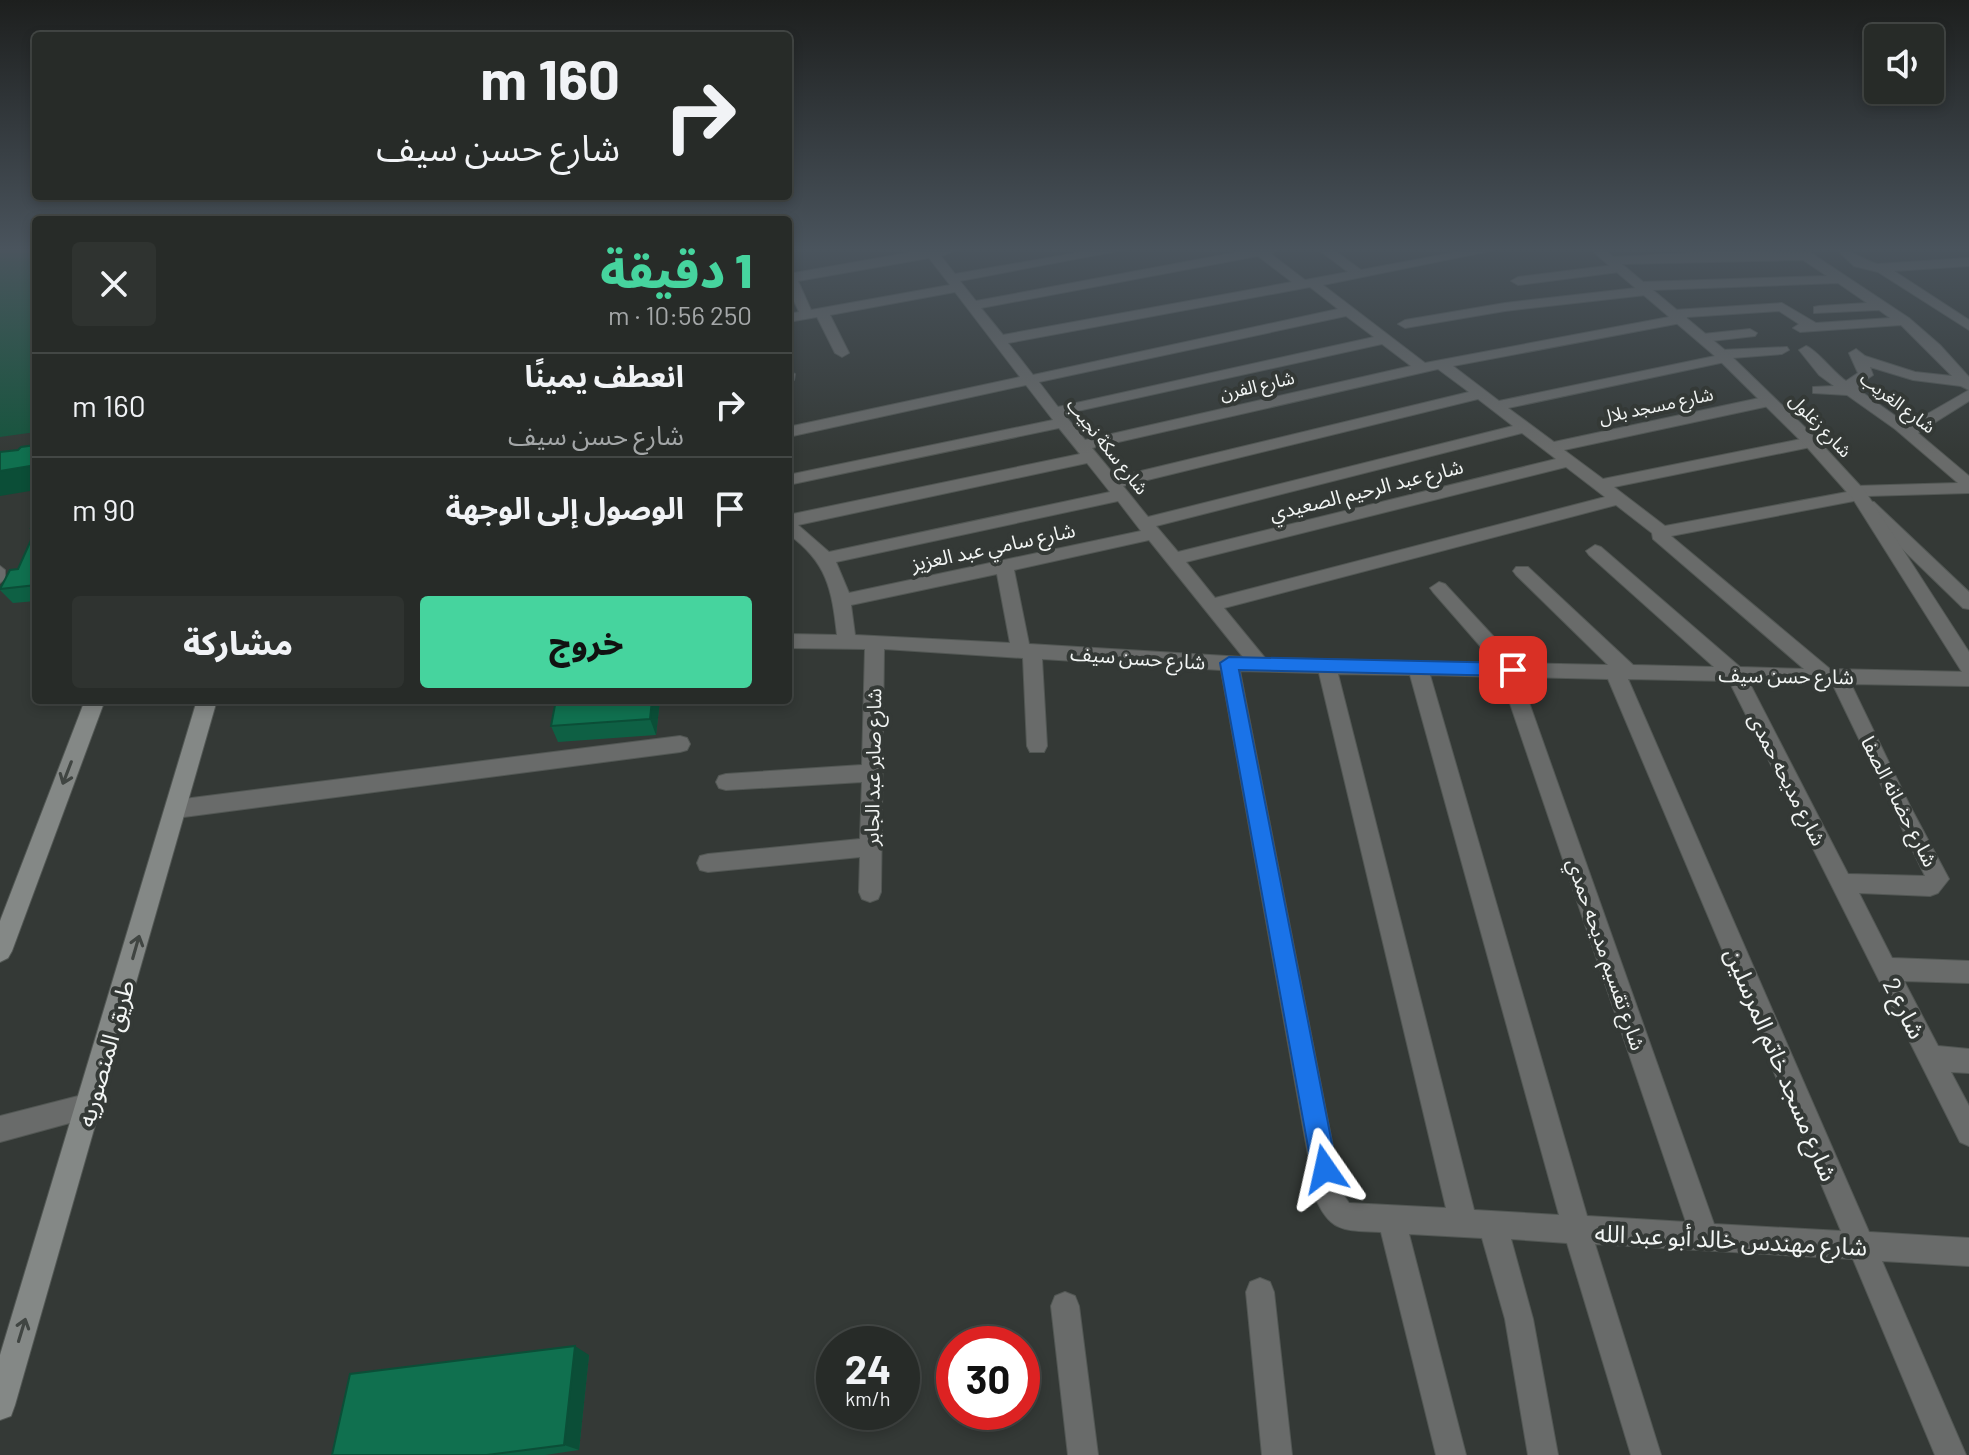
<!DOCTYPE html>
<html lang="ar">
<head>
<meta charset="utf-8">
<style>
	:root { --surface:#272b28; --page:#2f3330; --text:#f1f3f6; --muted:#a4a7a8; --line:#434745; --accent:#46d49e }
	body { margin:0; font-family:Barlow,"Noto Sans Arabic",sans-serif; background:var(--page); color:var(--text); direction:rtl; height:100vh; display:flex; flex-direction:column; font-size:30px; white-space:nowrap }
	* { box-sizing:border-box; margin:0 }
	p { font-size:26px; color:var(--muted) }
	.icon { flex:none; width:44px; height:44px; fill:none; stroke:currentColor; stroke-width:2; stroke-linecap:round; stroke-linejoin:round }
	.map { position:relative; flex:1; overflow:hidden; direction:ltr }
	.sheet { position:absolute; left:32px; top:216px; width:760px; height:488px; display:flex; flex-direction:column; background:var(--surface); border-radius:8px; box-shadow:0 4px 12px #0003,0 0 0 2px var(--line); direction:rtl }
	.sheet>* { flex:none }
	.hud { position:absolute; left:32px; top:32px; width:760px; height:168px; border-radius:8px; box-shadow:0 4px 12px #0003,0 0 0 2px var(--line); direction:rtl; background:#272b28; color:var(--text); overflow:hidden }
	.buttons { position:absolute; left:1864px; top:24px; display:grid; gap:16px }
	.buttons a { display:grid; place-items:center; width:80px; height:80px; border-radius:8px; background:var(--surface); box-shadow:0 4px 12px #0003,0 0 0 2px var(--line); font-size:40px }
	.speed { position:absolute; left:816px; top:1326px; display:flex; gap:16px; font-size:40px; font-weight:700; text-align:center }
	.speed>* { display:grid; place-content:center; width:104px; height:104px; border-radius:50%; background:var(--surface); box-shadow:0 4px 12px #0003,0 0 0 2px var(--line); line-height:1 }
	.speed small { font-size:20px; font-weight:400 }
	.speed .limit { border:12px solid #d22; background:#fff; color:#111 }
	.pin { position:absolute; display:grid; place-items:center; width:68px; height:68px; color:#fff; margin:-34px; border-radius:16px; box-shadow:0 4px 12px #0006 }
	.me { position:absolute; width:88px; margin:-44px; rotate:349deg; stroke-linejoin:round; filter:drop-shadow(0 0 6px #0008) }
	.turn { display:flex; align-items:center; gap:28px; height:168px; padding:0 40px; font-size:36px }
	.turn .icon { width:104px; height:104px; stroke-width:2.5 }
	.turn b { display:block; font-size:56px; line-height:68px }
	.round { display:grid; place-items:center; flex:none; width:84px; height:84px; border-radius:8px; background:var(--page) }
	.headline { display:flex; align-items:center; justify-content:space-between; height:136px; padding:0 40px }
	h1 { font-size:48px; font-weight:800; line-height:60px; color:var(--accent) }
	.action { display:flex; gap:16px; margin-top:auto; padding:16px 40px }
	.action a { flex:1; height:92px; border-radius:8px; background:var(--accent); color:#111; font-size:32px; font-weight:800; line-height:92px; text-align:center }
	.action a+a { background:var(--page); color:var(--text) }
	ul { padding:0; list-style:none }
	li { display:flex; align-items:center; gap:24px; height:104px; padding:0 40px; border-top:2px solid var(--line) }
	li div { flex:1 }
	li b { display:block; font-size:30px }
	li em { font-style:normal }
	.map>svg:first-child { display:block }
	.green { fill:#15553d }
	.lines { fill:none; stroke-linecap:round; stroke-linejoin:round }
	.service-casing { stroke:#525754; stroke-width:2 }
	.minor-casing { stroke:#525754; stroke-width:2 }
	.tertiary-casing { stroke:#525754; stroke-width:2 }
	.secondary-casing { stroke:#525754; stroke-width:2 }
	.service { fill:#696b6a; fill-rule:evenodd }
	.minor { fill:#696b6a; fill-rule:evenodd }
	.tertiary { fill:#696b6a; fill-rule:evenodd }
	.secondary { fill:#848886; fill-rule:evenodd }
	.wall { fill:#0e6044 }
	.shaded-wall { fill:#0b4e37 }
	.building { fill:#10704f; stroke:#0b4e37; stroke-width:2 }
	.oneway { stroke:#404542 }
	.route { fill:#1a73e8; stroke:#114b97; stroke-width:2 }
	.labels { text-anchor:middle; dominant-baseline:central; stroke-width:8; stroke-linejoin:round; paint-order:stroke }
	.far-street-label { font-size:18px; fill:#f2f5f4; stroke:#343936 }
	.street-label { font-size:20px; fill:#f2f5f4; stroke:#343936 }
	.near-street-label { font-size:24px; fill:#f2f5f4; stroke:#343936 }
</style>
</head>
<body>
<div class="map">
<svg width="1969" height="1455" viewBox="0 0 1969 1455">
	<rect width="100%" height="100%" fill="#343936"/>
	<path class="green" d="M0 250H36V432L0 437Z"/>
	<g class="lines">
		<defs>
			<path id="service" d="M0 566 5 570V579L0 583Z"/>
			<path id="minor" d="M924 250H957L941 256 955 274 1093 250H1123L960 281 976 301 1249 250H1277L1271 254 1305 280 1348 272 1319 250H1334L1361 270 1467 250H1495L1323 285 1425 363 1669 317 1667 314 1674 310 1782 303 1816 323 1890 318 1879 310 1814 313V307L1819 306 1867 303 1838 283 1652 290 1646 295 1505 311 1405 328 1398 324 1405 320 1505 303 1636 288V283L1641 282 1827 276 1803 260 1620 264 1626 268 1619 272 1518 285 1511 281 1518 277 1614 265 1605 261 1611 257 1710 252 1811 253 1909 318 1940 345 1969 377V390L1961 386 1913 380 1870 367 1873 375 1860 384 1859 390 1908 425 1969 390V401L1918 433 1969 476V493L1867 496 1859 500 1671 536 1830 669 1969 672V686L1851 684 1910 806 1949 879 1938 893 1930 896 1859 893 1892 958 1969 961V983L1904 981 1938 1046 1969 1049V1073L1951 1072 1969 1106V1146L1960 1142 1729 681 1628 679 1869 1232 1969 1238V1266L1882 1261 1966 1455H1935L1853 1259 1595 1244 1661 1455H1631L1567 1243 1511 1239 1533 1319 1558 1455H1528L1505 1319 1482 1238 1409 1234 1466 1455H1436L1381 1232C1347 1230 1331 1234 1316 1199L1221 670 1042 659 1047 746 1044 752H1030L1027 746 1023 658 884 649 881 892 878 899 870 902 862 899 859 892 860 857 708 872 700 870 697 863 700 856 708 854 860 839 862 782 726 790 719 788 716 782 719 776 726 774 862 765 865 649 788 648V634L837 635C832 589 827 562 788 534V515L1080 454 1059 428 788 485V475L1053 420 1026 385 788 437V427L1020 377 955 292 830 315 849 353 842 357 835 353 817 317 788 322V314L799 312 788 288V270L794 273ZM1258 256 1292 282 1003 335 981 308ZM929 258 950 285 811 310 798 281ZM1310 287 1338 309 1033 375 1008 343ZM1779 311 1799 324 1793 328 1800 332 1901 325 1952 376 1915 372 1865 356 1856 349 1849 353 1858 373 1846 381C1833 372 1817 350 1806 346L1799 350 1819 375 1834 386 1813 387V393L1847 395 1895 429 1958 483 1855 486 1849 487 1847 492 1665 526 1614 487 1811 447 1819 442 1811 437 1603 479 1564 450 1769 406 1777 401 1769 396 1554 442 1508 408 1725 362 1732 358 1782 354 1789 350 1787 347 1721 350 1716 351 1715 356 1499 401 1453 366 1681 323 1686 322 1687 317ZM1346 316 1374 337 1058 407 1039 382ZM1382 344 1411 366 1085 440 1064 414ZM1438 369 1469 392 1116 477 1092 448ZM1478 399 1513 426 1148 517 1123 486ZM1522 433 1556 459 1178 552 1156 526ZM1087 463 1110 492 829 552 798 525ZM1566 467 1605 497 1215 598 1186 562ZM1118 501 1141 531 849 593 836 562ZM1616 505 1652 533 1653 539 1804 669 1740 667 1601 547 1595 545 1586 551 1589 555 1714 667 1633 665 1528 567H1516L1513 571 1516 575 1608 665 1518 663 1445 584 1439 582 1430 588 1433 592 1495 663 1265 658 1224 608ZM1149 540 1243 657 1029 644 1014 570ZM997 574 1010 643 855 635 851 605ZM1240 671 1319 673 1446 1208 1349 1203 1342 1193ZM1338 674 1410 675 1559 1215 1474 1210ZM1430 675 1501 677 1686 1222 1587 1216ZM1520 677 1608 679 1841 1231 1714 1224ZM1749 682 1832 683 1925 876 1848 874Z
				M1837 250C1853 250 1861 259 1877 264L1969 258V266L1894 271 1969 320V330L1878 272 1854 266Z
				M1750 329 1757 333 1755 336 1703 342 1696 338 1703 334Z
				M788 370 795 374 794 380 788 381Z
				M1868 501 1874 502 1969 592V609L1963 608 1862 510 1860 506Z
				M680 736 687 738 690 744 687 750 680 752 176 818 168 815 165 809 168 803 176 800Z
				M90 1093 99 1097 103 1106 99 1115 0 1142V1116Z
				M1260 1278 1270 1282 1274 1292 1292 1455H1262L1246 1292 1250 1282Z
				M1065 1292 1075 1296 1079 1306 1098 1455H1068L1051 1306 1055 1296Z"/>
			<path id="tertiary" d="M1591 250H1605L1726 351 1817 439 1865 491 1969 652V674L1962 672 1853 499 1805 445 1716 357Z"/>
			<path id="secondary" d="M85 700H105L12 951 8 958 0 962V921Z
				M197 700H217L15 1405 11 1416 0 1420V1355Z"/>
		</defs>
		<use href="#service" class="service-casing"/>
		<use href="#minor" class="minor-casing"/>
		<use href="#tertiary" class="tertiary-casing"/>
		<use href="#secondary" class="secondary-casing"/>
		<use href="#service" class="service"/>
		<use href="#minor" class="minor"/>
		<use href="#tertiary" class="tertiary"/>
		<use href="#secondary" class="secondary"/>
	</g>
	<path class="wall" d="M36 518V601L13 603 0 590V587L18 569 35 532 31 528Z
		M556 700H660L656 735 558 742 551 726Z
		M589 1355 579 1450 545 1455H332Z"/>
	<path class="shaded-wall" d="M36 465V490L0 496V471Z
		M652 700H660L656 735 650 719Z
		M575 1346 589 1355 579 1450 564 1445Z"/>
	<path class="building" d="M36 445V465L0 471V452L18 450 21 447Z
		M36 518V528H31Z
		M36 529V585L0 589 10 570 18 569Z
		M556 700H652L650 719 551 726Z
		M575 1346 564 1445 487 1455H332L350 1374Z"/>
	<defs><path id="oneway-shaft" d="M-6 0H5M1.5-3L5.5 0L1.5 3" fill="none" stroke-width="1.6" stroke-linecap="round" stroke-linejoin="round" transform="scale(2)"/></defs>
	<g class="oneway">
		<use href="#oneway-shaft" transform="translate(67 773) rotate(111)"/>
		<use href="#oneway-shaft" transform="translate(136 947) rotate(-74)"/>
		<use href="#oneway-shaft" transform="translate(22 1330) rotate(-73)"/>
	</g>
	<linearGradient id="sky" x2="0" y2="1"><stop stop-color="#1d1f1e"/><stop offset="0.55" stop-color="#4a545d"/><stop offset="1" stop-color="#4a545d" stop-opacity="0"/></linearGradient>
	<rect width="1969" height="454" fill="url(#sky)"/>
	<path class="route" d="M1229 657 1513 663 1521 670 1513 676 1239 670 1337 1169 1333 1178 1325 1182 1316 1178 1312 1169 1220 663Z"/>
	<g class="labels">
		<g class="far-street-label">
			<text transform="translate(1257 385) rotate(-13)">شارع الفرن</text>
			<text transform="translate(1898 402) rotate(37)">شارع الغريب</text>
			<text transform="translate(1656 405) rotate(-12)">شارع مسجد بلال</text>
			<text transform="translate(1821 425) rotate(46)">شارع زغلول</text>
			<text transform="translate(1108 446) rotate(51)">شارع سكة نجيب</text>
		</g>
		<g class="street-label">
			<text transform="translate(1366 489) rotate(-14)">شارع عبد الرحيم الصعيدي</text>
			<text transform="translate(993 546) rotate(-12)">شارع سامي عبد العزيز</text>
			<text transform="translate(1138 657) rotate(4)">شارع حسن سيف</text>
			<text transform="translate(1786 675) rotate(1)">شارع حسن سيف</text>
			<text transform="translate(872 767) rotate(-89)">شارع صابر عبد الجابر</text>
			<text transform="translate(1788 779) rotate(63)">شارع مديحه حمدى</text>
			<text transform="translate(1900 801) rotate(63)">شارع حضانه الصفا</text>
			<text transform="translate(1607 954) rotate(71)">شارع تقسيم مديحه حمدي</text>
		</g>
		<g class="near-street-label">
			<text transform="translate(1905 1008) rotate(63)">شارع 2</text>
			<text transform="translate(105 1053) rotate(-74)">طريق المنصوريه</text>
			<text transform="translate(1782 1064) rotate(67)">شارع مسجد خاتم المرسلين</text>
			<text transform="translate(1731 1239) rotate(3)">شارع مهندس خالد أبو عبد الله</text>
		</g>
	</g>
</svg>
<div class="buttons">
<a><svg class="icon" aria-label="sound" viewBox="0 0 24 24"><path d="M4 9h4l5-4v14l-5-4H4zM17 9q2 3 0 6"/></svg></a>
</div>
<div class="speed"><div>24<small>km/h</small></div><div class="limit">30</div></div>
<div class="pin" style="left:1513px;top:670px;background:#d93025"><svg class="icon" aria-label="arrive" viewBox="0 0 24 24"><path d="M6 21V4h12l-3 4 3 4H6"/></svg></div>
<svg class="me" style="left:1325px;top:1169px" viewBox="-20 -20 40 40"><path d="M0-17L14 15 0 8-14 15z" fill="#1a73e8" stroke="#fff" stroke-width="4"/></svg>
<div class="hud">
<div class="turn"><svg class="icon" aria-label="right" viewBox="0 0 24 24"><path d="M7 20v-9h11M14 6l5 5-5 5"/></svg><div><b>160 m</b>شارع حسن سيف</div></div>
</div>
<section class="sheet">
<div class="headline"><div><h1>1 دقيقة</h1><p>250 m · 10:56</p></div><a class="round"><svg class="icon" aria-label="close" viewBox="0 0 24 24"><path d="M6 6l12 12M18 6L6 18"/></svg></a></div>
<ul>
<li><svg class="icon" aria-label="right" viewBox="0 0 24 24"><path d="M7 20v-9h11M14 6l5 5-5 5"/></svg><div><b>انعطف يمينًا</b><p>شارع حسن سيف</p></div><em>160 m</em></li>
<li><svg class="icon" aria-label="arrive" viewBox="0 0 24 24"><path d="M6 21V4h12l-3 4 3 4H6"/></svg><div><b>الوصول إلى الوجهة</b></div><em>90 m</em></li>
</ul>
<div class="action"><a>خروج</a><a>مشاركة</a></div>
</section>
</div>
</body>
</html>
